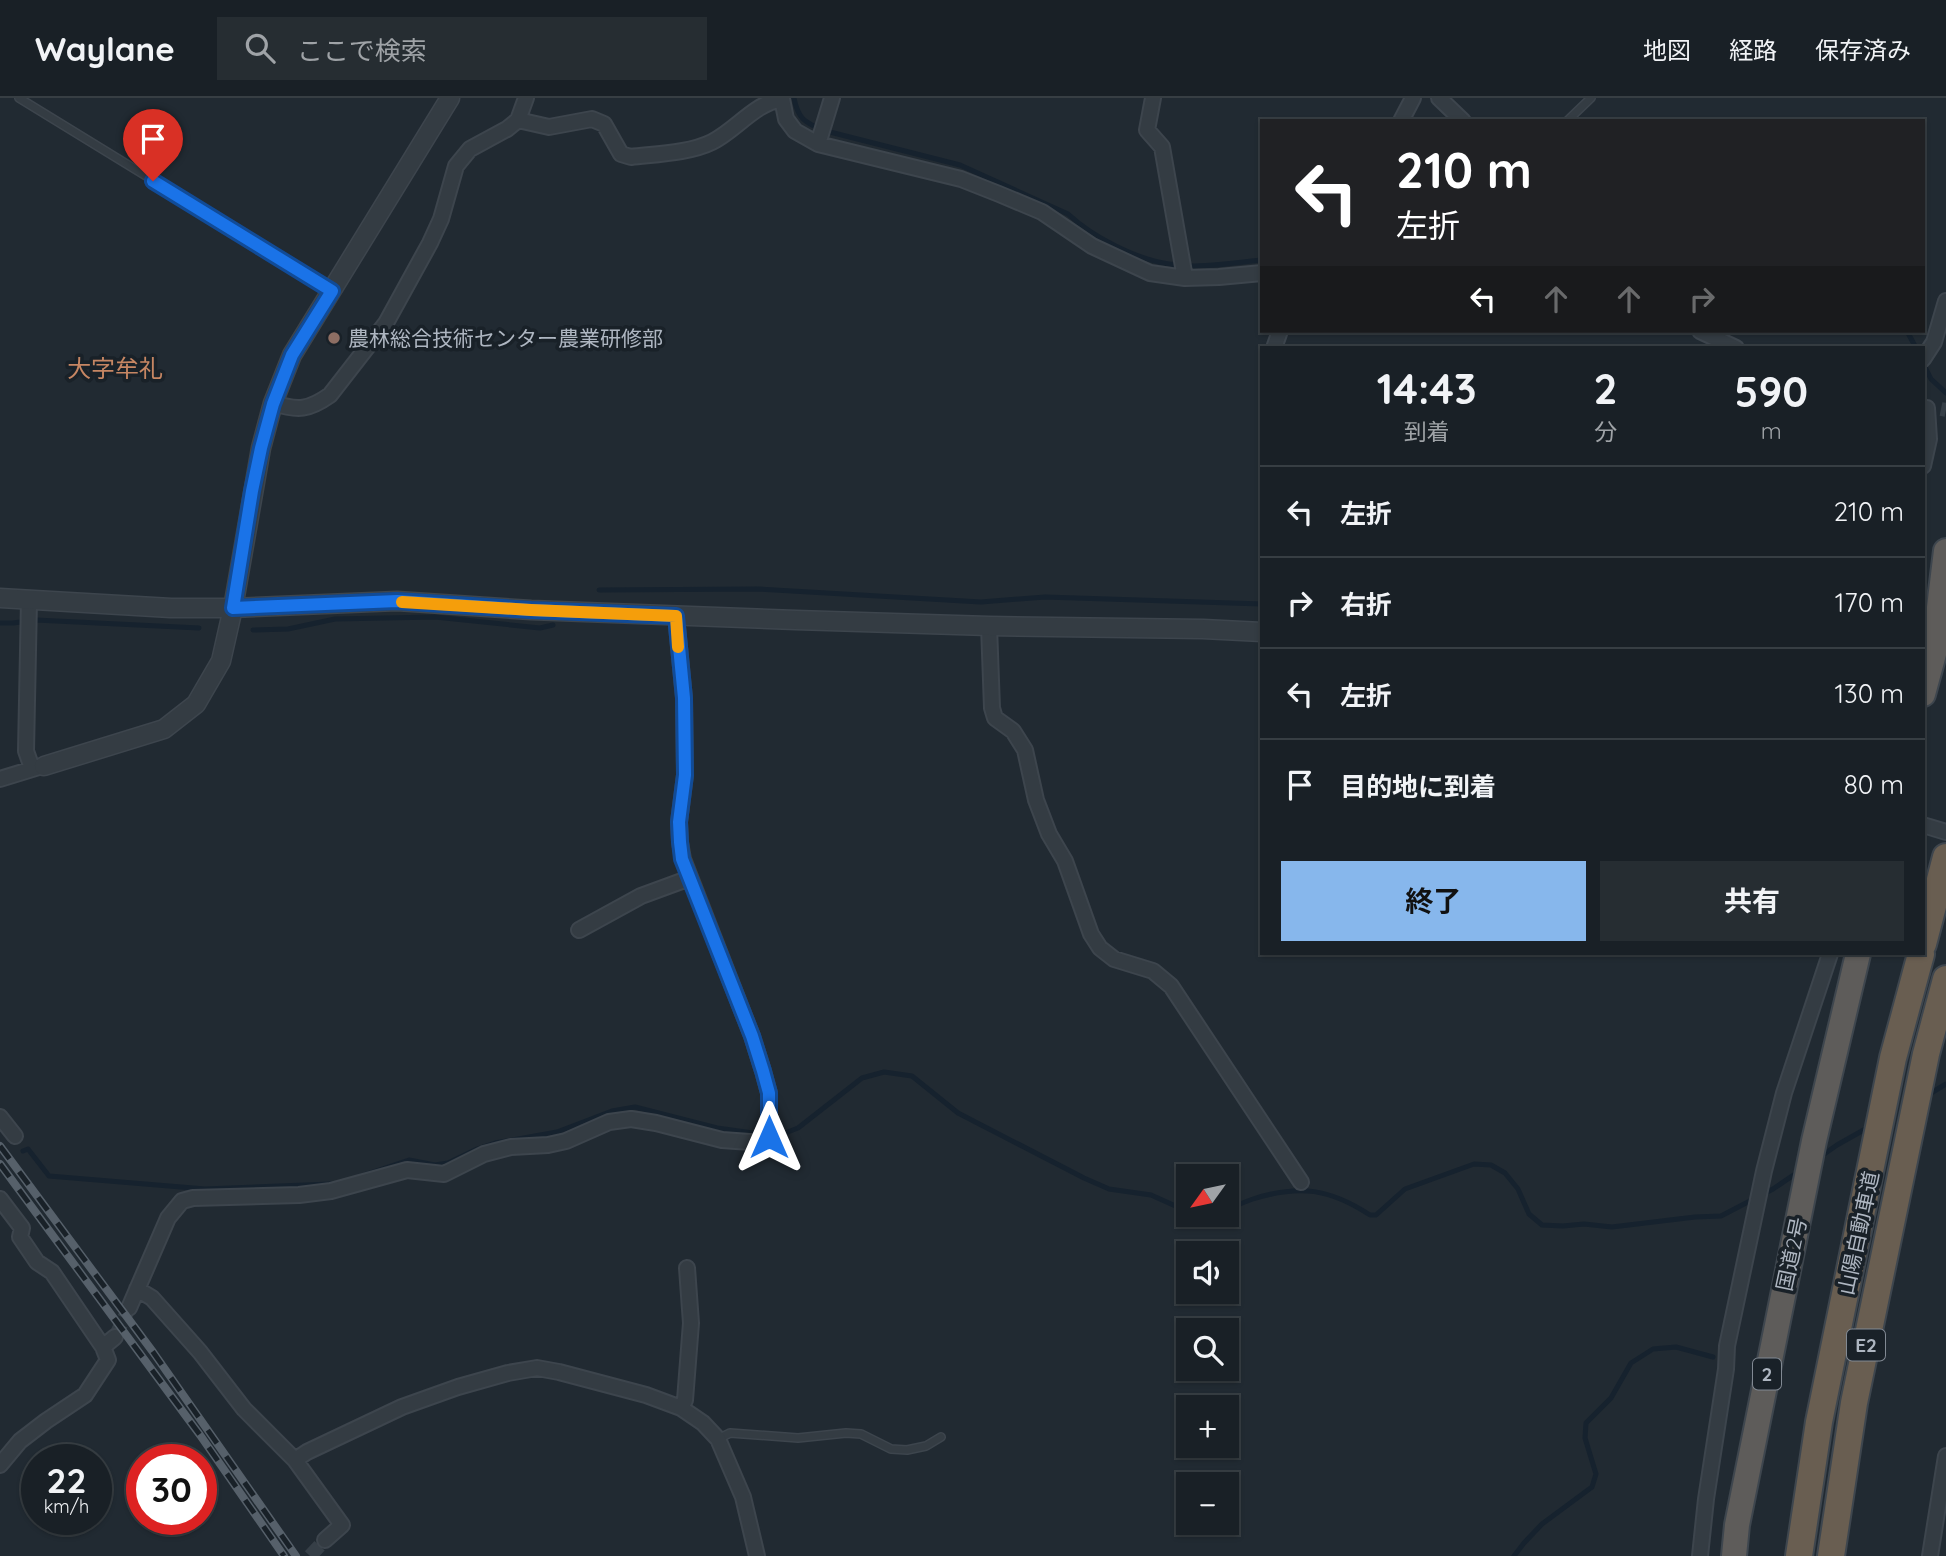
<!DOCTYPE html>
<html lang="ja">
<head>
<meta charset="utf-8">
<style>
	:root { --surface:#192026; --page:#262d32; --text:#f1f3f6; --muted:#9fa3a7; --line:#373e43; --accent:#87b7ec }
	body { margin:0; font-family:Quicksand,"Noto Sans JP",sans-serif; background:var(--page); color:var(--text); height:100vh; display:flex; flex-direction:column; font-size:26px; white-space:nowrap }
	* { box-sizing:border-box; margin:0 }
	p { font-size:23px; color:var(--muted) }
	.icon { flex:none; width:38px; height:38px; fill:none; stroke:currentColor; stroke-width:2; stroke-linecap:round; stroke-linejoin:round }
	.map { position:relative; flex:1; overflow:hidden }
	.sheet { position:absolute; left:1260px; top:248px; width:665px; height:609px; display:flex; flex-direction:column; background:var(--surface); border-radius:0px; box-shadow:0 2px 5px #0004,0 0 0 2px var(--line) }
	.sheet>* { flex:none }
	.guide { position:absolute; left:1260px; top:21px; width:665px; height:214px; border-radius:0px; box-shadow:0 2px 5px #0004,0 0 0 2px var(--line); background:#202124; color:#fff; overflow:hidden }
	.needle { width:46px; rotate:237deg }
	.fabs { position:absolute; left:1176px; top:1066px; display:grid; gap:14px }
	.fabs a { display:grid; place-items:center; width:63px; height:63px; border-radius:0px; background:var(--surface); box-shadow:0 2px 5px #0004,0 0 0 2px var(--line); font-size:35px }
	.speed { position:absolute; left:21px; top:1346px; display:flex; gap:14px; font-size:35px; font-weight:700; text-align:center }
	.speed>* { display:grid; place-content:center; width:91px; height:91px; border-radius:50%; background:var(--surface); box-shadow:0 2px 5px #0004,0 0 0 2px var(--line); line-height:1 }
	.speed small { font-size:18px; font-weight:400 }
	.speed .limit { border:10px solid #d22; background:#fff; color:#111 }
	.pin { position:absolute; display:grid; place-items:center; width:60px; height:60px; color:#fff; margin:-72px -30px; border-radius:50% 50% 50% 0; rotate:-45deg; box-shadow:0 0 7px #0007 }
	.pin .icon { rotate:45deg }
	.me { position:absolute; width:77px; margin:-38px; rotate:0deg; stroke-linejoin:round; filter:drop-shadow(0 0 5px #0008) }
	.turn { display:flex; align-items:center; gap:24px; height:147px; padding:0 21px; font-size:32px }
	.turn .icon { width:91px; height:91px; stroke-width:2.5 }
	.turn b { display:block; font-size:49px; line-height:60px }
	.lanes { display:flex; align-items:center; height:66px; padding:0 21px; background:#0003; justify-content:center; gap:35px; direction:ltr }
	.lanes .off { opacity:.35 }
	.eta { display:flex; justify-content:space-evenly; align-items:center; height:119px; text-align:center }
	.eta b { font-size:42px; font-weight:700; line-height:49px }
	.cta { display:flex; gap:14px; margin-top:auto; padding:14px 21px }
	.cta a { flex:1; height:80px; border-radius:0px; background:var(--accent); color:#111; font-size:28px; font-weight:700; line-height:80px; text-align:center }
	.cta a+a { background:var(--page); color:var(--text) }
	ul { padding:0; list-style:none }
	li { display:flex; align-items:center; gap:21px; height:91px; padding:0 21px; border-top:2px solid var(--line) }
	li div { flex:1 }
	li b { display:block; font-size:26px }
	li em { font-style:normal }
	header { display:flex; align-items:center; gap:42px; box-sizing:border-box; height:98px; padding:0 35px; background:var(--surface); border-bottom:2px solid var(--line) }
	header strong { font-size:33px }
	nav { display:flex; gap:38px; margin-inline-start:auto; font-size:24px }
	.search { width:490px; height:63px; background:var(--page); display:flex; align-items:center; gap:18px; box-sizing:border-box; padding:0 24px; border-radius:0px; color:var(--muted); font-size:26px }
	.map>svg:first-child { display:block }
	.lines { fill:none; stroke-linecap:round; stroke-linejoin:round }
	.stream { stroke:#16222e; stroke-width:5 }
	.minor-tunnel { stroke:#363f47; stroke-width:14; stroke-dasharray:14 7; stroke-linecap:butt }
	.service-casing { stroke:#3d454d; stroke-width:10 }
	.minor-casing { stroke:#3d454d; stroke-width:18 }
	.tertiary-casing { stroke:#3d454d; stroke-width:21 }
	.trunk-casing { stroke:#3e464e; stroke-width:28 }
	.motorway-casing { stroke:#3e464e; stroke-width:30 }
	.service { stroke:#343c43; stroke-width:7 }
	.minor { stroke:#343c43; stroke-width:14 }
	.tertiary { stroke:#343c43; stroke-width:18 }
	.trunk { stroke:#5e5c5a; stroke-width:24 }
	.motorway { stroke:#695e51; stroke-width:26 }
	.rail-casing { stroke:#56606a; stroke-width:8 }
	.rail { stroke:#192128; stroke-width:5; stroke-dasharray:16; stroke-linecap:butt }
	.route-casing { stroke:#114b97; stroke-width:18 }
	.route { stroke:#1a73e8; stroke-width:12 }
	.slow { stroke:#f59e0b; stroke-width:12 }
	.education-dot { fill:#8d6e63; stroke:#192128; stroke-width:2.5 }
	.labels { text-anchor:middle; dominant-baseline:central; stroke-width:7; stroke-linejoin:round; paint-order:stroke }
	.shield { fill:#192128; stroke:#818993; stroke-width:2 }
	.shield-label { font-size:19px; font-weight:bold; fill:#aeb6c1 }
	.poi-label { font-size:21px; fill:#aeb6c1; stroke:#192128; text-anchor:start }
	.street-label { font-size:21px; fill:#aeb6c1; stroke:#192128 }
	.quarter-label { font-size:24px; fill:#c68663; stroke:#192128 }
</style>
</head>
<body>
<header>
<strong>Waylane</strong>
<div class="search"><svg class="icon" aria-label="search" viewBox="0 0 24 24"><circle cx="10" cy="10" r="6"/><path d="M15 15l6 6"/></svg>ここで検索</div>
<nav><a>地図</a><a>経路</a><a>保存済み</a></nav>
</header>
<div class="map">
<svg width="1946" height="1458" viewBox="0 0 1946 1458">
	<rect width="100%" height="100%" fill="#212a32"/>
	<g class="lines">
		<path class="stream" d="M794 0C798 21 805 24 822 32L960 67 1068 116C1093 139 1135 161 1169 166 1199 171 1232 165 1262 162
			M1907 233 1916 250
			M1923 265 1931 281 1946 295
			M599 492 758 491 981 504 1045 499 1262 506
			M0 525H13L36 522 199 530
			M253 532 288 531 335 521 435 519 540 530 553 527
			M1926 998 1946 986
			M780 1037 798 1030 862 980 884 974 912 978 958 1015 1084 1080 1109 1091 1151 1097 1180 1110 1188 1112
			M23 1053 28 1051 49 1078 205 1091 331 1086
			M1820 1059 1837 1047 1869 1029
			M361 1078 409 1062 435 1067 448 1065 477 1051 495 1045 557 1034 612 1013 635 1009 717 1030 760 1036
			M1227 1111C1236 1108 1244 1104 1253 1101 1300 1086 1330 1091 1370 1117H1376L1405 1091 1474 1066 1491 1067 1505 1075 1518 1091 1529 1116 1542 1127 1563 1128 1584 1126 1612 1129 1695 1119 1721 1118 1773 1091 1801 1072
			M1514 1458 1524 1445 1542 1426 1592 1389 1596 1376 1585 1340 1586 1325 1611 1300 1631 1265 1653 1251 1676 1249 1713 1259"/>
		<path class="minor-tunnel" d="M1941 311 1946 312
			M115 1239 129 1210
			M310 1458 325 1442"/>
		<defs>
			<path id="service" d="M19 0 332 192
				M1567 23 1591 0
				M718 1341 730 1335 798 1340 846 1335 861 1336 891 1351 907 1352 926 1348 941 1339"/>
			<path id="minor" d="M1153 0 1147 32 1162 49 1185 180
				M1439 0 1463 23
				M518 22 549 29 592 21 604 26 621 56 631 59C656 56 690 55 712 44 736 32 755 5 782 1L786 21 795 33 818 46 961 81 999 96 1042 114 1092 148 1150 175 1185 180 1219 179 1262 175
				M1401 23 1413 0
				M818 46 832 0
				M1700 233 1736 250
				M1274 250 1280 233
				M1923 261 1934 244 1946 203
				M273 305C298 313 309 312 330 297L386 225 430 145 441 121 456 68 470 51 507 31 518 22 526 0
				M1923 368 1929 341 1927 310
				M29 502 26 653 32 670
				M989 528 992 610 995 620 1013 633 1025 652 1036 702 1049 736 1065 763 1091 836 1100 850 1114 861 1153 873 1171 888 1301 1084
				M0 681 39 669
				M1923 727 1946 734
				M579 832 641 798 690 780
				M0 1019 15 1038
				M0 1101 22 1130 20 1139 37 1164 52 1174 103 1249 108 1262 85 1297 46 1323 20 1343 0 1367
				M137 1191 152 1200 200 1254 244 1311 295 1362 342 1427 325 1442
				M129 1210 168 1120 182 1103 193 1100 299 1097 331 1093 407 1072 444 1076 484 1056 511 1049 548 1047 566 1043 609 1024 631 1021 656 1025 722 1042 764 1045 769 1039V995L763 973 752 938 683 761 680 744 679 724 685 677 684 600 676 518
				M103 1249 115 1239
				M681 1310 685 1302 691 1225 687 1170
				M295 1362 307 1354 402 1309 458 1289 508 1275 537 1270 559 1274 646 1297 681 1310 703 1325 718 1341 743 1399 757 1458
				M1700 1458 1706 1401 1726 1271 1727 1248 1764 1073 1784 995 1830 856
				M1930 1458 1946 1358"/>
			<path id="tertiary" d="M0 500 171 510H233L397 503 531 512 796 522 989 528 1203 531 1262 534
				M44 668 164 631 196 606 221 563 233 510 261 350 273 305 292 257 450 0"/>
			<path id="trunk" d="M1933 558 1946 453
				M1923 596 1938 541
				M1734 1458 1737 1427 1814 1043 1858 856"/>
			<path id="motorway" d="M1923 846 1946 759
				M1799 1458 1819 1324 1893 960 1921 856
				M1831 1458 1854 1305 1926 956 1946 881"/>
		</defs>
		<use href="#service" class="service-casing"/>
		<use href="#minor" class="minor-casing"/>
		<use href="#tertiary" class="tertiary-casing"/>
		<use href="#trunk" class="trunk-casing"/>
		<use href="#motorway" class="motorway-casing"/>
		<use href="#service" class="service"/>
		<use href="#minor" class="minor"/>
		<use href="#tertiary" class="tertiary"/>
		<use href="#trunk" class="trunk"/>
		<use href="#motorway" class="motorway"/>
		<defs>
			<path id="rail" d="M0 1048 153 1254 296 1458
				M0 1066 200 1337 284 1458"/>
		</defs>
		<use href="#rail" class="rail-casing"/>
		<use href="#rail" class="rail"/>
	</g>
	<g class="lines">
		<defs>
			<path id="route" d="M153 83 332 193 292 257 273 306 261 350 252 393 233 510 397 503 531 512 676 518 684 600 685 677 679 724 680 744 682 761 752 938 763 973 769 995V1039"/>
		</defs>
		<use href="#route" class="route-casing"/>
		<use href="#route" class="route"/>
		<path class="slow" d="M402 504 531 512 676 518 678 549"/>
	</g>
	<circle class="education-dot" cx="334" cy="240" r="7"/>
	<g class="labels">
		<g class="shield">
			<rect x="1847" y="1231.5" width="38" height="31" rx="5"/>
			<rect x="1753" y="1260.5" width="28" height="31" rx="5"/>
		</g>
		<g class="shield-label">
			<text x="1866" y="1247">E2</text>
			<text x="1767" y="1276">2</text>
		</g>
		<g class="poi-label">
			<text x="348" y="240">農林総合技術センター農業研修部</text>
		</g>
		<g class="street-label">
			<text transform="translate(1858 1135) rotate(-78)">山陽自動車道</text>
			<text transform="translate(1791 1156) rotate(-78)">国道2号</text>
		</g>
		<g class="quarter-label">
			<text x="115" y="270">大字牟礼</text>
		</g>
	</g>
</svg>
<div class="fabs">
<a><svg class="needle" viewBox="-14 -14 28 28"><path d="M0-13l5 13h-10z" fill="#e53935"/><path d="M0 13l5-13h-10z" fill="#9fa3a7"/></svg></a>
<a><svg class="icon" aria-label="sound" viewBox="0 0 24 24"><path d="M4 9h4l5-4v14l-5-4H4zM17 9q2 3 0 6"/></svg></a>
<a><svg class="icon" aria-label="search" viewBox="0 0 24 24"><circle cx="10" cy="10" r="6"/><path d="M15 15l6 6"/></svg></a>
<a>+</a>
<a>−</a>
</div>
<div class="speed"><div>22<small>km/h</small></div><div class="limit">30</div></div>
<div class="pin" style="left:153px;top:83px;background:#d93025"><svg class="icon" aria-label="arrive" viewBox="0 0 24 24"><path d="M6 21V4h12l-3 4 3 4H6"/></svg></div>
<svg class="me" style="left:769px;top:1039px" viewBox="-20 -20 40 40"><path d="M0-17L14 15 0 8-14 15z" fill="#1a73e8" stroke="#fff" stroke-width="4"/></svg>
<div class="guide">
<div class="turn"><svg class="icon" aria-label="left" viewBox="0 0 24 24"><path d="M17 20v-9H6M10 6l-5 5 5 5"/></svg><div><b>210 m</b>左折</div></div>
<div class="lanes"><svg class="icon" aria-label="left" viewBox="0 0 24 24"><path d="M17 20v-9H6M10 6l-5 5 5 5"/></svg><svg class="icon off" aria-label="ahead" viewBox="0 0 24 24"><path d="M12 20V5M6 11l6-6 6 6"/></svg><svg class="icon off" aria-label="ahead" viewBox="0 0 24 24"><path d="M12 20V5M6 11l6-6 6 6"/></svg><svg class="icon off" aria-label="right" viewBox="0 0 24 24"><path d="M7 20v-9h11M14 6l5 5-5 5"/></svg></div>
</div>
<section class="sheet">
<div class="eta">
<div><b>14:43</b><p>到着</p></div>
<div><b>2</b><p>分</p></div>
<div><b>590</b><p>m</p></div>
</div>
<ul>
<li><svg class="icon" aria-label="left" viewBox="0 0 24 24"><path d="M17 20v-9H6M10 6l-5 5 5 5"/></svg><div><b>左折</b></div><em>210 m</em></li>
<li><svg class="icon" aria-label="right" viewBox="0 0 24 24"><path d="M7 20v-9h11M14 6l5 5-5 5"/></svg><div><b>右折</b></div><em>170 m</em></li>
<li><svg class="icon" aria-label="left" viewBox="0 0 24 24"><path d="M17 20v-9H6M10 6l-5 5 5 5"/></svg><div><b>左折</b></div><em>130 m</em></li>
<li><svg class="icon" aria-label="arrive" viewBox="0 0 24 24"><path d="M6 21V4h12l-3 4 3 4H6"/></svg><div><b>目的地に到着</b></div><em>80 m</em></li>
</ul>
<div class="cta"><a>終了</a><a>共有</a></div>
</section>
</div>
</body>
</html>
